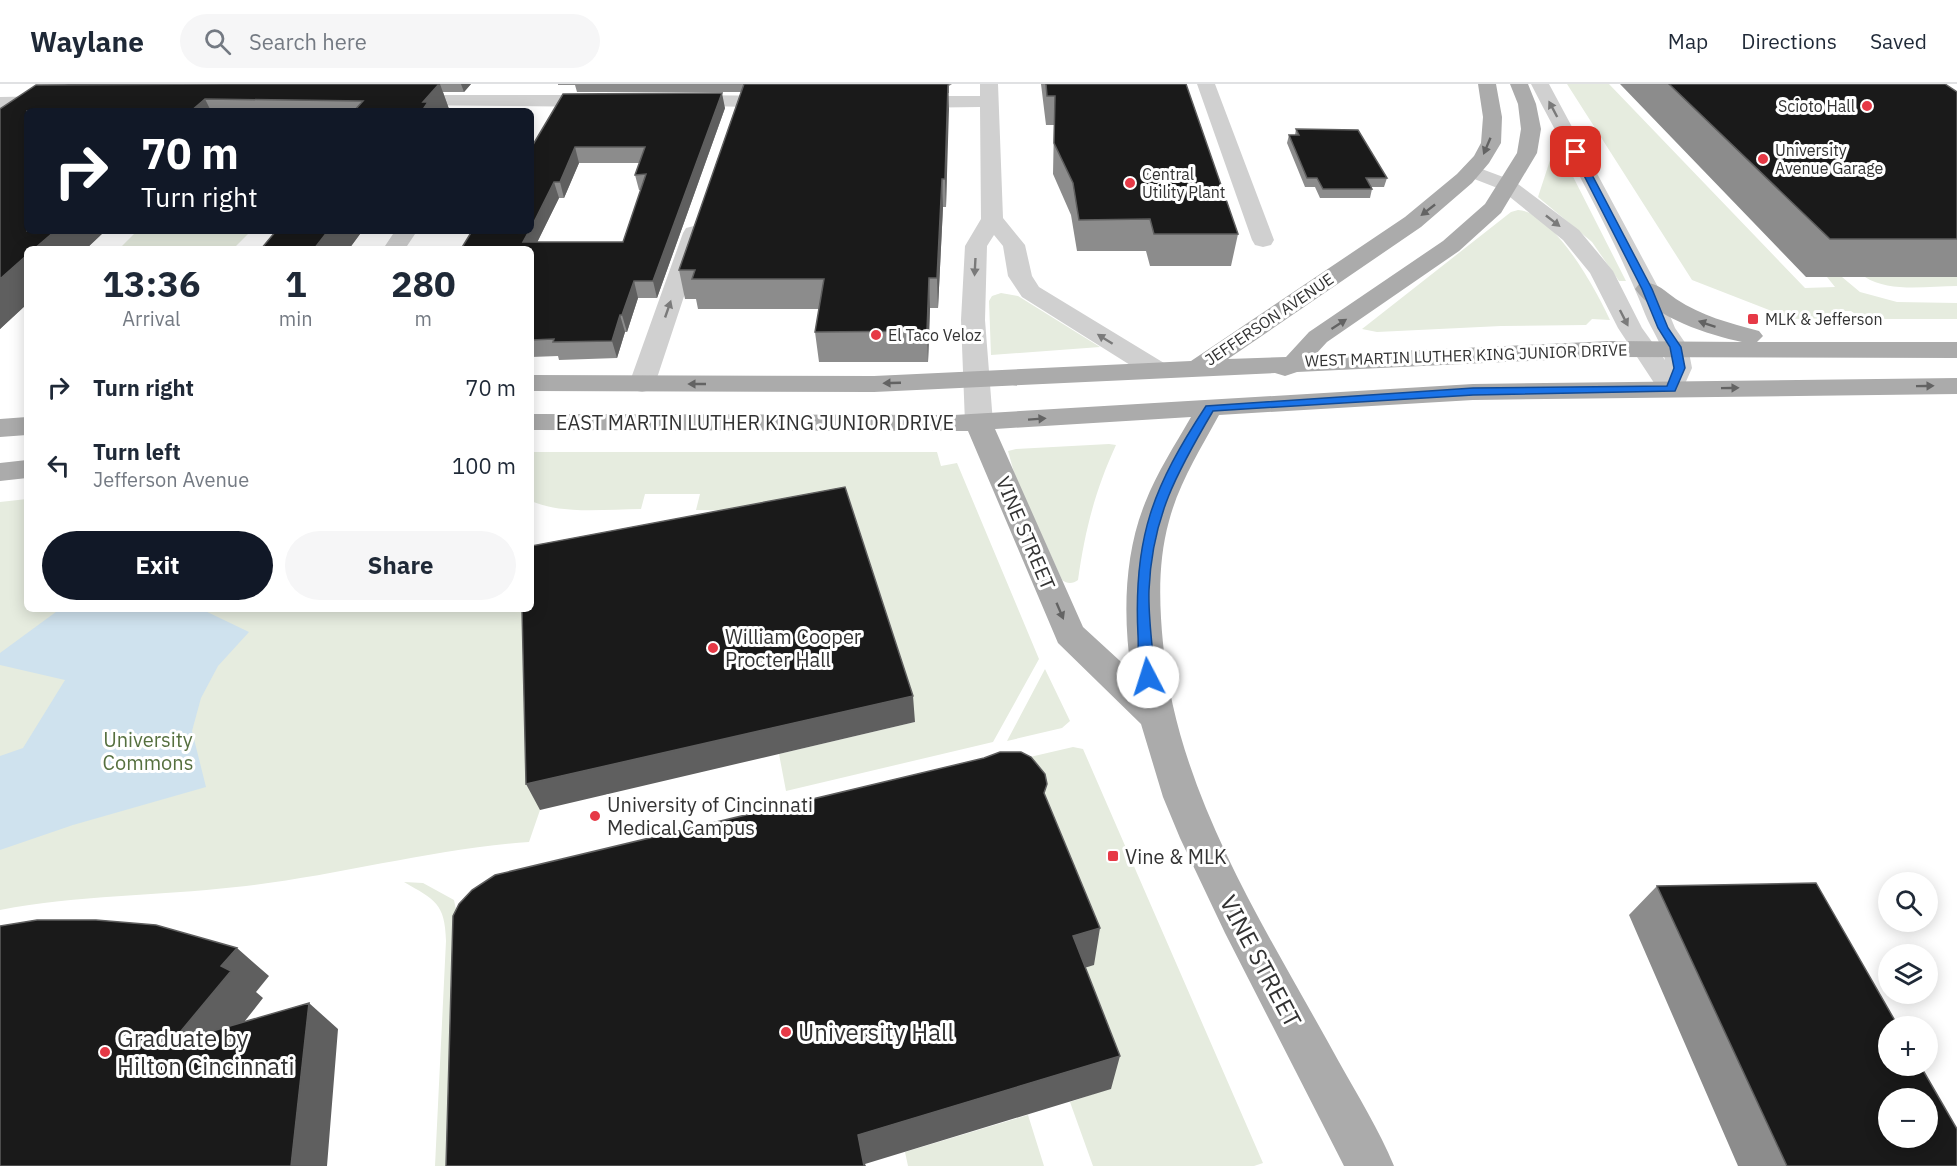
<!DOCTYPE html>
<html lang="en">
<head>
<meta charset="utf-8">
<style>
	:root { --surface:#fff; --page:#f6f6f7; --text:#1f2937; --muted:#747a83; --line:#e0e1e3; --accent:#111827 }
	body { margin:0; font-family:"IBM Plex Sans",sans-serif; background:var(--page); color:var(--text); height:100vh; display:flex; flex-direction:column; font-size:22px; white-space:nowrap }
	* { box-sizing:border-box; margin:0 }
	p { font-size:20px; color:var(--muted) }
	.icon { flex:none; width:33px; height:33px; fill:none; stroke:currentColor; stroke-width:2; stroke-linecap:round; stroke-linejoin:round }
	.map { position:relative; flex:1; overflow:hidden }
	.side { position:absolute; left:24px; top:162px; width:510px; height:366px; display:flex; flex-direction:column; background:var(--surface); border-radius:9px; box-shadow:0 3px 15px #0003 }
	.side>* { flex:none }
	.top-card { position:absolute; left:24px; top:24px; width:510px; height:126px; border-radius:9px; box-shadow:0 3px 15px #0003; background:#111827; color:#fff; overflow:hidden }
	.controls { position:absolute; left:1878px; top:788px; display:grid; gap:12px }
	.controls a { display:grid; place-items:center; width:60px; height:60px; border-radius:50%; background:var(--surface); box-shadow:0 3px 15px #0003; font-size:30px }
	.pin { position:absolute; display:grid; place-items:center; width:51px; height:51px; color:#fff; margin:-26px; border-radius:12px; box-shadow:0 3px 9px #0006 }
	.me { position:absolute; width:66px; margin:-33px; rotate:355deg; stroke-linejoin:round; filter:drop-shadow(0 0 4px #0008) }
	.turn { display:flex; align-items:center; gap:21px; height:126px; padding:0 18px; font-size:27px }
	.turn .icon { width:78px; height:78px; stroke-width:2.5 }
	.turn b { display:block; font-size:42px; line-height:51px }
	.eta { display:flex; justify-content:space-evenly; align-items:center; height:102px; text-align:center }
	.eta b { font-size:36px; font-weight:700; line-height:42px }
	.cta { display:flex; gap:12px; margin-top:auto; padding:12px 18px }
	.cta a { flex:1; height:69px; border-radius:36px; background:var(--accent); color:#fff; font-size:24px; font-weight:700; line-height:69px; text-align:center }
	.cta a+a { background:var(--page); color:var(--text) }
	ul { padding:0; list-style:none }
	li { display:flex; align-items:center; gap:18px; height:78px; padding:0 18px }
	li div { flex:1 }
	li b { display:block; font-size:22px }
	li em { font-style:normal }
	header { display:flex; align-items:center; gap:36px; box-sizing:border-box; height:84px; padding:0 30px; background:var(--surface); border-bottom:2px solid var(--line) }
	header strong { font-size:28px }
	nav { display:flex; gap:33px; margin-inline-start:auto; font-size:21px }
	.search { width:420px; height:54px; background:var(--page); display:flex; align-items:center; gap:15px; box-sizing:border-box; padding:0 21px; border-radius:33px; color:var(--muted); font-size:22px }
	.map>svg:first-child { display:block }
	.green { fill:#e6ecdf }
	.water { fill:#cfe2ee }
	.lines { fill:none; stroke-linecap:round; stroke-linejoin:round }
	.minor { fill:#d0d0d0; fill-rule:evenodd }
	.major { fill:#ababab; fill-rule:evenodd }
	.wall { fill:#8c8c8c; fill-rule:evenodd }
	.shaded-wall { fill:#5f5f5f }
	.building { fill:#1a1a1a; stroke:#5f5f5f; stroke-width:1.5; fill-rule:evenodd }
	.oneway { fill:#7a7a7a }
	.oneway2 { fill:#636363 }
	.route { fill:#1a73e8; stroke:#114b97; stroke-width:1.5 }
	.poi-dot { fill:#e63946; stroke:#fff; stroke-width:2 }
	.labels { text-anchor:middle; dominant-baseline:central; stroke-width:6; stroke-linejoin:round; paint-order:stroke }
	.far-poi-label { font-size:16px; fill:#333; stroke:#fff; text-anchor:start }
	.far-street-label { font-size:16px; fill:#333; stroke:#fff }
	.street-label { font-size:20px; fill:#333; stroke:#fff }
	.poi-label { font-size:20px; fill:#333; stroke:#fff; text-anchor:start }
	.park-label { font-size:20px; fill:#56703f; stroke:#fff }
	.near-street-label { font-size:24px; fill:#333; stroke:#fff }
	.near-poi-label { font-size:24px; fill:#333; stroke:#fff; text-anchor:start }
</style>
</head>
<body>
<header>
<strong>Waylane</strong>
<div class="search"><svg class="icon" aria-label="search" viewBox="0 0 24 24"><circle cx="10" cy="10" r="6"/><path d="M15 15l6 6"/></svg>Search here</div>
<nav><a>Map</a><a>Directions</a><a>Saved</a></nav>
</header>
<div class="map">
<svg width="1957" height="1082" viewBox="0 0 1957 1082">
	<rect width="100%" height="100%" fill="#fff"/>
	<path class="green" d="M1567 0H1609L1805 204 1835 203 1827 193H1842L1860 208 1897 218 1957 219V235H1862L1851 227H1839L1847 234 1792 235 1692 196Z
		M1557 63 1559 65 1626 197H1619L1592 158 1538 113 1554 64Z
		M1518 126C1553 127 1597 207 1610 236L1592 235 1586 241 1501 242 1377 248 1362 245 1511 128Z
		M137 147H251L233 165H119Z
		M1865 193H1957V202C1928 202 1890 209 1865 193Z
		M1001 209 1018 212 1100 263 991 271 989 217 992 212Z
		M1109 360 1116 361C1095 407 1085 446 1078 496 1073 500 1067 500 1062 496L1015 392 1008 367 1016 365Z
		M531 368H937L941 382 957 379 1039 575 993 658 786 707 779 670 915 638 843 428 696 426 700 410H645L641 425C606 425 564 431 531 417Z
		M27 415V525H531L540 726 529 758C430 765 334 793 236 803 157 812 78 811 0 826V418Z
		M1045 585 1070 637 1062 644 1007 657Z
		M1073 663 1083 665 1263 1079 1254 1082H1093L1070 1018 1111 1004 815 723Z
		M404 798 423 799 454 816 459 840 450 1082H435L446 857C445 819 435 816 404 798Z
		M1028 1031 1044 1082H908L905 1068Z"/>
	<path class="water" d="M60 525H201L249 548 218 582 201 614 192 647 206 703 73 741 0 766V672L23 664 65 596 0 581V569Z"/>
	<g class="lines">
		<path class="minor" d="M980 0H998L1003 134 1025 161 1032 192 1039 203 1164 279 1168 285 1164 291 1155 293 1146 291 1022 213 1008 192 1003 162 994 151 987 162 985 236 993 339 989 345 979 347 969 345 965 339 961 236 965 162 981 135 980 23 905 24 898 22 896 18 898 14 905 12H980Z
			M1197 0H1215L1274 156 1271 161 1263 163 1255 161 1252 156Z
			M1531 0H1549L1659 205 1675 244 1688 263 1692 284 1680 311 1671 313 1662 311 1618 244 1590 189 1563 156 1500 105 1464 91 1461 87 1464 83 1471 81 1514 97 1579 146 1613 187 1642 244 1665 276C1662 259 1652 247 1645 230 1614 151 1570 76 1531 0Z
			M401 11H604L611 13 613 17 611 21 604 23 394 21 392 17 394 13Z
			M680 11 781 12 788 14 790 18 788 22 781 24 673 21 671 17 673 13Z
			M55 12 62 14 64 18 62 22 0 25V13Z
			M694 142 702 144 705 149 655 300 651 306 642 308 633 306 629 300 683 149 686 144Z
			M395 147H417L405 165H383Z"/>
		<path class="major" d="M1478 0H1496L1502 33 1501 59 1489 79 1472 99 1421 143 1228 275 1286 273 1309 248 1443 157 1485 120 1517 69 1521 45 1518 20 1510 0H1528L1536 20 1541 45 1537 69 1501 129 1459 167 1327 258 1315 271 1611 257 1742 258C1709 251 1655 234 1635 205L1639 200C1655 196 1663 206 1676 215 1702 232 1729 239 1759 247L1763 252 1757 258H1957V274L1611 273 1297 288 1285 292 1275 289 874 308 531 307V291L874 292 1191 277 1405 133 1457 90 1474 72 1481 59 1483 33Z
			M1957 294V310L1473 316 1219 331C1200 366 1179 399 1169 437 1158 477 1159 518 1163 559 1177 712 1267 846 1339 978 1358 1012 1379 1046 1394 1082H1344L1225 849 1180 754 1163 713 1141 640 1058 559 968 347 531 346V330L954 331 1473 300ZM1191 333C1175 361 1157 388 1145 419 1124 471 1123 532 1131 587L1083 543 995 345Z
			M27 333V351L0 353V335Z
			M27 376V394L0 397V379Z"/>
	</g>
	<path class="wall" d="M68 0H471L464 8H443L449 25 448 27H27V147H105L86 165H27V220L0 245V25Z
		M558 0H952L949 2V9H948L946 123H943L938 224H930L928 278H819L815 248 819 225H698L696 215H685L679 186 741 8H577L575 1H558Z
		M1041 0H1186L1238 150 1231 182H1150L1146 167H1077L1071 131 1053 90 1054 41H1046Z
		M1620 0H1945L1957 8V193H1806Z
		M725 24 657 214H638L627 248H625L617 274 559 276 558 272 531 273V165L471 149V147H531V64ZM579 79H640L635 91 639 106H641L623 158H537L559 114H564Z
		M1296 45 1387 94 1384 103H1371L1372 105 1370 114H1320L1315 103H1305L1287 59 1289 51H1295Z
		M276 147H368L365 150H360L349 165H261Z
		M1657 802 1957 1082H1738L1629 831Z"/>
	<path class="shaded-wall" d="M439 0H440L449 25 448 27H422L423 18Z
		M461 0H471L464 8Z
		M948 0 949 25 946 123 945 95Z
		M722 9 725 24 657 214 653 197Z
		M205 15 211 27H191Z
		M575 63 579 79 564 114 560 98Z
		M942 95 943 123 938 224 937 194Z
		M554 98 559 114 531 171 523 158 529 147H531V144Z
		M55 147H105L86 165H34Z
		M328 147H359L360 150 349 165H314Z
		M27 171V220L0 245V195Z
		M929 194 930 224 928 278 927 247Z
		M634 197 638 214 627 248 622 231Z
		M620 231 625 248 617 274 612 257Z
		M913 612 915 638 540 726 526 700Z
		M1100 844 1094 881 1068 889 1073 852Z
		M237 864 269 892 256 908 263 914 208 984 171 959 221 882Z
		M309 919 338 945 327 1082H291Z
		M1120 972 1111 1005 865 1080 866 1082H864L858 1051Z"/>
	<path class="building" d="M225 0H439L423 18H428L422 27H354L363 17 205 15 191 27H27V147H55L34 165H27V171L0 195V25L36 1Z
		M744 0H948L945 95H942L937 194H929L927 247 815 248 824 195H692L695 186H679Z
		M1046 0H1186L1238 150H1154L1150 135 1079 136 1073 99 1054 59 1055 12H1047Z
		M1669 0H1945L1957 8V155H1830Z
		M722 9 653 197H634L622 231H620L612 257 553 258 554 255 531 256V165H461L472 147H529L523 158H623L646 90 635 91 645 63H575L560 98H554L531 144V64L563 10Z
		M1296 45 1358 46 1387 94H1366L1372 105H1323L1317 94H1307L1289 51H1299Z
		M276 147H328L314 165H261Z
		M845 403 913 612 526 700 522 525H531V462Z
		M1000 668H1021L1031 673 1045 690 1047 700 1044 709 1100 844 1073 852 1120 972 858 1051 864 1082H446L453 832 459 820 472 806 495 791 984 674Z
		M1816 799 1898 942H1888V981H1920L1957 1045V1082H1787L1657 802ZM1888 1014H1928V1053H1888Z
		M37 836H96L156 841 237 864 221 882 231 887 171 959 309 919 291 1082H0V842Z"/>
	<defs><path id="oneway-solid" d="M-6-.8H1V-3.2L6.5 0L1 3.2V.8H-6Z" transform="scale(1.5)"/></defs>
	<g class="oneway">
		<use href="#oneway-solid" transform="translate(1553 25) rotate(-118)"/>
		<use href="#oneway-solid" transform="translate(1553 137) rotate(38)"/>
		<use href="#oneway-solid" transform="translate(975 183) rotate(93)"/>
		<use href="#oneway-solid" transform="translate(668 225) rotate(-71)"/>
		<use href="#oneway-solid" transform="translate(1624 234) rotate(63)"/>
		<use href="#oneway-solid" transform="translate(1105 255) rotate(-148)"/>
	</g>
	<g class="oneway2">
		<use href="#oneway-solid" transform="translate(1487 62) rotate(113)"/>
		<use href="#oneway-solid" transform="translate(1428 126) rotate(142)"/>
		<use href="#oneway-solid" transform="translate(1339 240) rotate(-33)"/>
		<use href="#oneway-solid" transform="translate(1707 240) rotate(-161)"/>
		<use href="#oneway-solid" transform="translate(892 299) rotate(178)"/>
		<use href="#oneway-solid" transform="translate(697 300) rotate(180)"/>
		<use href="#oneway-solid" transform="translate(1925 302) rotate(-1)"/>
		<use href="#oneway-solid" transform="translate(1730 304) rotate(-1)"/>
		<use href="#oneway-solid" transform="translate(1037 335) rotate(-4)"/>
		<use href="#oneway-solid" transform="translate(1060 527) rotate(67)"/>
	</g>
	<path class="route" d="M1576 65 1580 68 1652 205 1668 244 1681 263 1685 284 1675 307 1473 311 1213 327C1177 388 1152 433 1149 506 1148 535 1153 565 1155 593L1153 597H1143C1136 585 1139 565 1138 551 1133 453 1153 403 1206 322L1473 304 1667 302 1674 284 1670 263 1658 244 1642 205 1572 68Z"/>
	<g class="poi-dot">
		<circle cx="1867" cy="22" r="6"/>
		<circle cx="1763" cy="75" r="6"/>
		<circle cx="1130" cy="99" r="6"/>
		<rect x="1747" y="229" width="12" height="12" rx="3"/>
		<circle cx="876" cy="251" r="6"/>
		<circle cx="713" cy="564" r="6"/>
		<circle cx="595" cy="732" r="6"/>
		<rect x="1107" y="766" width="12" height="12" rx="3"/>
		<circle cx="786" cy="948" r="6"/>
		<circle cx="105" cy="968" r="6"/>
	</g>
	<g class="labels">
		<g class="far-poi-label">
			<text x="1855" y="22" text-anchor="end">Scioto Hall</text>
			<text x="1775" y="66">University<tspan x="1775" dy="18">Avenue Garage</tspan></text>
			<text x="1142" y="90">Central<tspan x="1142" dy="18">Utility Plant</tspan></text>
			<text x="1765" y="235">MLK &amp; Jefferson</text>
			<text x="888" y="251">El Taco Veloz</text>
		</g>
		<g class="far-street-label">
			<text transform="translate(1269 235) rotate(-34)">JEFFERSON AVENUE</text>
			<text transform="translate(1466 271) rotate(-2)">WEST MARTIN LUTHER KING JUNIOR DRIVE</text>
		</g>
		<g class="street-label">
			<text x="755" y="338">EAST MARTIN LUTHER KING JUNIOR DRIVE</text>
			<text transform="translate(1026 449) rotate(67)">VINE STREET</text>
		</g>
		<g class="poi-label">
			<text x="725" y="552">William Cooper<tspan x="725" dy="23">Procter Hall</tspan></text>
			<text x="607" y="720">University of Cincinnati<tspan x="607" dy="23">Medical Campus</tspan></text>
			<text x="1125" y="772">Vine &amp; MLK</text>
		</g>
		<g class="park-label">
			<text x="148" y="655">University<tspan x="148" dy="23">Commons</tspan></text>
		</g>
		<g class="near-street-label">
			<text transform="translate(1261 877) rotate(62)">VINE STREET</text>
		</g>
		<g class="near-poi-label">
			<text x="798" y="948">University Hall</text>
			<text x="117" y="954">Graduate by<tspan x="117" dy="28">Hilton Cincinnati</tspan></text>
		</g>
	</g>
</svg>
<div class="controls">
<a><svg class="icon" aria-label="search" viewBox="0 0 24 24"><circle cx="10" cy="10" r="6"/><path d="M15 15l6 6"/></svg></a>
<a><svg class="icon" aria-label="layers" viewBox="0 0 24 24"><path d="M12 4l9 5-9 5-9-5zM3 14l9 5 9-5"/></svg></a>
<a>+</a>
<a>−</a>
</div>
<div class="pin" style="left:1576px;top:68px;background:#d93025"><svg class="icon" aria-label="arrive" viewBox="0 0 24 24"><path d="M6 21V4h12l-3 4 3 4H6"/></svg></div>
<svg class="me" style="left:1148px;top:593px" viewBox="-20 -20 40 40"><circle r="19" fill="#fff"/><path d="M0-13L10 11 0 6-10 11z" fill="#1a73e8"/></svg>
<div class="top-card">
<div class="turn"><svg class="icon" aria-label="right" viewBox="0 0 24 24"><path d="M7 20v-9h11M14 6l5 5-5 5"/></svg><div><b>70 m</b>Turn right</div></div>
</div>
<section class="side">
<div class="eta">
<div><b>13:36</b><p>Arrival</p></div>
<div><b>1</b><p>min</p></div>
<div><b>280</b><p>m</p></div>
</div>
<ul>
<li><svg class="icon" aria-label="right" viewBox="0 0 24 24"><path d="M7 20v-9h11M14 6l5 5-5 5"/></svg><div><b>Turn right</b></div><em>70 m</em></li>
<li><svg class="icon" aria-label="left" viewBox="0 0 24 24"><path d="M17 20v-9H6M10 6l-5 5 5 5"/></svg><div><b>Turn left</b><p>Jefferson Avenue</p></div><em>100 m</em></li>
</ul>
<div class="cta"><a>Exit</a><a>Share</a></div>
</section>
</div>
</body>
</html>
